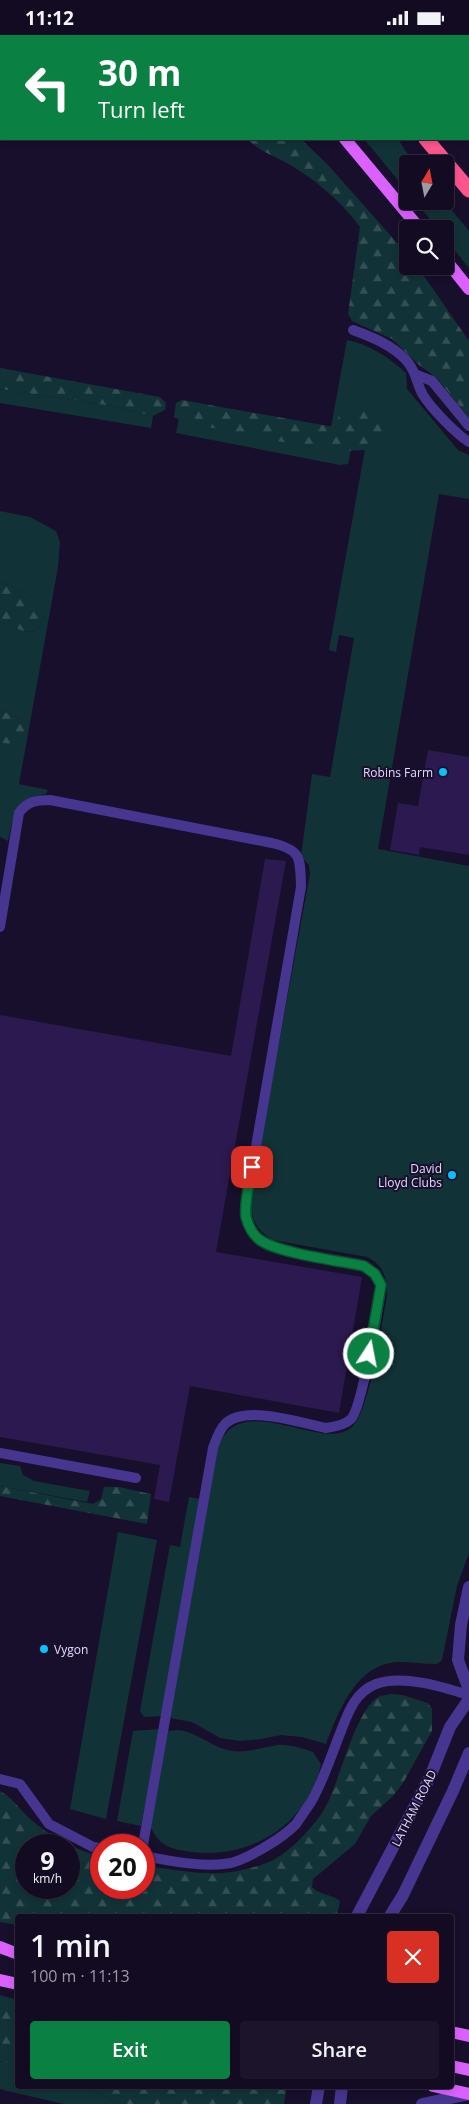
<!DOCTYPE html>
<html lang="en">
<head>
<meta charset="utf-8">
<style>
	:root { --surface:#120b21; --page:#1b142a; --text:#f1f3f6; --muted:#9c9ba5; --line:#312b3f; --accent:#0b8043 }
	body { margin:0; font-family:"Open Sans",sans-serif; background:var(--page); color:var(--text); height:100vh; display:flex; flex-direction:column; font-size:19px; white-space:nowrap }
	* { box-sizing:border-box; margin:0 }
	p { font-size:16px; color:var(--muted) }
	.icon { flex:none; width:28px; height:28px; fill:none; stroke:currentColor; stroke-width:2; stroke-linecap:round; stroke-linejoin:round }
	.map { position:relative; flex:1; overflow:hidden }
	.panel { position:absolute; left:15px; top:1879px; width:439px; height:175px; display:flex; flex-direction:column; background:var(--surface); border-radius:5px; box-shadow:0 2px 8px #0003,0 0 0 1px var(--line) }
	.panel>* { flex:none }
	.banner { position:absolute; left:0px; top:0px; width:470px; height:105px; box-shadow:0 2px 8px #0003,0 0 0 1px var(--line); background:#0b8043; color:#fff; overflow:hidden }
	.needle { width:32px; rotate:10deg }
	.buttons { position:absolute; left:399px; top:120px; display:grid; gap:10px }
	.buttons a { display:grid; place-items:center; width:55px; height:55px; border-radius:5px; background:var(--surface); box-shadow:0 2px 8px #0003,0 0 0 1px var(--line); font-size:25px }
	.speed { position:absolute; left:15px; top:1799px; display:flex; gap:10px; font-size:25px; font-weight:700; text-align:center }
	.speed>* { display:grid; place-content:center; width:65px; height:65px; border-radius:50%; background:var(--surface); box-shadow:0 2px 8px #0003,0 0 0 1px var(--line); line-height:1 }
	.speed small { font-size:12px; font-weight:400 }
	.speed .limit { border:8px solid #d22; background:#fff; color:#111 }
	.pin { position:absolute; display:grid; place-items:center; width:42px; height:42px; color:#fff; margin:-21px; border-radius:10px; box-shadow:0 2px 8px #0006 }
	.me { position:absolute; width:55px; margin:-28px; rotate:11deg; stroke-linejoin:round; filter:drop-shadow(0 0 4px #0008) }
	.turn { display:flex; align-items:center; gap:18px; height:105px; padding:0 15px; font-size:22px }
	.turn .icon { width:65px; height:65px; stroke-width:2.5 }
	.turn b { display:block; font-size:35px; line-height:42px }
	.round { display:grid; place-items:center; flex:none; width:52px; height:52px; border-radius:5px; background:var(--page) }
	.head { display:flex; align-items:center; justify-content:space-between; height:85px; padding:0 15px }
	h1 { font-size:30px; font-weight:600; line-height:38px }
	.button { display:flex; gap:10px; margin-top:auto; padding:10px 15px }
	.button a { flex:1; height:58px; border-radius:5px; background:var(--accent); color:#fff; font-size:20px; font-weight:600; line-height:58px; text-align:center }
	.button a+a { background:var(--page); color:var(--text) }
	.status { display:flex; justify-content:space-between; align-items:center; height:35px; padding:0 25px; background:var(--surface); direction:ltr }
	.status svg { height:14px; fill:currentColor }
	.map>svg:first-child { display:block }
	.grass { fill:#113337 }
	.forest { fill:url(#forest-firs); fill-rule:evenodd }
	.building { fill:#2c194f }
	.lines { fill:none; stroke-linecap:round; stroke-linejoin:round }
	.lane { stroke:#47368f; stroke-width:10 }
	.street { stroke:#47368f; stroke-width:12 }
	.primary { stroke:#db61ff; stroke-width:12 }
	.highway { stroke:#ff558d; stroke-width:15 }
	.route-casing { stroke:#07532c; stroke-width:12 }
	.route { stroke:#0b8043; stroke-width:9 }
	.poi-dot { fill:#06c1ff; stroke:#180f2c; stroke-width:2 }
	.labels { text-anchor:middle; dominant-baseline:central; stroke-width:4; stroke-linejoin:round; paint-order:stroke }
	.poi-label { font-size:12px; fill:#e4daff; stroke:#180f2c; text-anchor:end }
	.street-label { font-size:12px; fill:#e4daff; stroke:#180f2c }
</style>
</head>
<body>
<div class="status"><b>11:12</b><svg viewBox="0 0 49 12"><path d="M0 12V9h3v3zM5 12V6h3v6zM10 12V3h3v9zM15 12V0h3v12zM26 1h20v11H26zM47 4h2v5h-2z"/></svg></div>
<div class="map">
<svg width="469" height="2069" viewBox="0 0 469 2069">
	<defs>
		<pattern id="forest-firs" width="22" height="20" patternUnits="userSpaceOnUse" patternTransform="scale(1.25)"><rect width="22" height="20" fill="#113337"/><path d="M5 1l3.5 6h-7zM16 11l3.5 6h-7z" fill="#345055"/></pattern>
	</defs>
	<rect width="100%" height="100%" fill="#180f2c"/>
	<path class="grass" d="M364 104H398L414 129H408L407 156Z
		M415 166H444L469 196V233L445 203V194H438Z
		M347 305C371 310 388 322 406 338L407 354 458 415 469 420V464L439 459 378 814 469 831V1518L457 1551 442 1625 437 1629C424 1629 411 1627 398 1627 356 1629 339 1676 326 1709L302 1702 281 1700 261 1704 240 1706 220 1703 192 1687 170 1683 218 1411C221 1407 223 1401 226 1398 257 1364 327 1418 353 1391 370 1373 381 1293 386 1266 389 1248 385 1230 367 1222L273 1205C251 1192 250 1178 252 1154L310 839 309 830 301 821 312 739 330 742 354 603 339 600 336 617 329 615 365 414 374 413 331 392Z
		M0 354 112 371 153 381 151 393 0 368Z
		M179 384 298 409 351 415 348 429 340 430 176 398Z
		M0 476 30 482 56 496 60 507 58 532 19 749 48 755 46 759C16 762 14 780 8 806L0 802V708L6 709 25 686 0 675V587L26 597 36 596 45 582 31 561 0 546Z
		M0 1428 20 1431 23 1440 34 1446 90 1456 87 1467 0 1451Z
		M189 1462 201 1464 163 1681 144 1682 140 1676 170 1510 180 1512Z
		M118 1497 157 1505 106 1784 70 1774Z
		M160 1694 141 1791 117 1786 133 1696Z
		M178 1695C198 1697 212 1713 232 1716 248 1718 263 1712 278 1710 290 1709 302 1714 313 1717L321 1729C308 1789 252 1824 192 1817 170 1814 160 1812 150 1791L168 1696Z
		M0 2026 17 2031 18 2051H84L118 2069H64L7 2056 0 2054Z"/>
	<path class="forest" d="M247 104H301L328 130 407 219 408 231H417L469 306V383L437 343 419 330 392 304 352 286 348 279 360 192C340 165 313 142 283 126 268 118 260 116 247 104Z
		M0 333 160 362 166 368 165 375 153 381 112 371 0 354Z
		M182 365 334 392 342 374 358 372 379 375C384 385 388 407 374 413 347 424 220 394 185 387L174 382 176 368Z
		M0 546 31 561 43 571 45 582 36 596 26 597 0 587Z
		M0 675 25 686C26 705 19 711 0 708Z
		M0 1451 93 1469 101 1464 104 1452H119L151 1459 147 1489 0 1461Z
		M391 1659 402 1660 428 1668 432 1674V1696L403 1748 393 1761 371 1781 355 1809 313 1844 312 1852C319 1860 331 1859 340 1866L337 1881H18L17 1890 0 1887V1756C12 1762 19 1774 29 1783 50 1802 74 1814 101 1822V1852H144V1831C172 1834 203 1841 231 1837 245 1835 262 1831 275 1824 292 1815 316 1789 325 1773 340 1747 355 1673 380 1661 383 1660 388 1660 391 1659ZM26 1810H69V1852H26Z
		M0 1960 17 1965V2031L0 2026Z
		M84 2051H287L284 2069H118Z"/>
	<path class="building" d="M428 715 469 722V820L420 812 419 820 390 815 398 768 418 771Z
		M265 824 286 826 216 1217 362 1242 339 1378 190 1351 169 1467 154 1464 160 1430 0 1402V980L231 1021Z"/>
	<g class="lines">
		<path class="lane" d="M353 295C372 302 392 310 406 325 417 337 416 348 423 360 431 373 456 399 469 407
			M417 340 432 346 469 391
			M0 892 19 778C27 766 37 765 50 765L272 808C302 815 300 823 301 852L246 1169C246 1182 248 1196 259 1204 275 1217 341 1226 364 1231L375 1239 381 1250C379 1269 362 1373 351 1384 345 1390 334 1392 326 1393 301 1388 245 1369 225 1389 219 1395 216 1405 213 1413L143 1810
			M0 1418 136 1443
			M0 1744 20 1749 49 1789 93 1812 101 1813
			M144 1821C170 1826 205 1833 231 1828 249 1823 283 1803 296 1789 301 1782 306 1774 311 1767 323 1747 332 1718 341 1696 348 1678 355 1657 376 1649 402 1639 443 1652 469 1660"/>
		<path class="street" d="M469 1552 461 1590 458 1625 469 1655
			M357 1881 430 1742 450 1692 469 1664
			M390 1881 403 1860 453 1756 469 1718
			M316 2069 319 2051
			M340 2069 342 2051
			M422 2069 469 2059"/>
		<path class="primary" d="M247 0 248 1
			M345 104 420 194
			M445 224 469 254
			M0 1912 18 1919
			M0 1945 18 1949
			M451 1997 469 2001
			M451 2031 469 2035
			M433 2051 469 2059"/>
		<path class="highway" d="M336 0 337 1
			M384 0 385 1
			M431 0 432 1
			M426 104 469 155"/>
	</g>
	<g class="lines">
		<defs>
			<path id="route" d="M252 1132C250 1148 244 1166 246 1182 248 1190 253 1200 260 1205 278 1218 340 1226 364 1231L375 1239 381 1250 369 1319"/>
		</defs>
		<use href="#route" class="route-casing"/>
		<use href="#route" class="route"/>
	</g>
	<g class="poi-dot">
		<circle cx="443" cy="737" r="5"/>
		<circle cx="452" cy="1140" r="5"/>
		<circle cx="44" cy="1614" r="5"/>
	</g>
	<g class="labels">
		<g class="poi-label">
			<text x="433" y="737">Robins Farm</text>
			<text x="442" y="1133">David<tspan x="442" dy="14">Lloyd Clubs</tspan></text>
			<text x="54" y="1614" text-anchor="start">Vygon</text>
		</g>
		<g class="street-label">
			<text transform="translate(414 1773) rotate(-63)">LATHAM ROAD</text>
		</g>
	</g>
</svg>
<div class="buttons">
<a><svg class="needle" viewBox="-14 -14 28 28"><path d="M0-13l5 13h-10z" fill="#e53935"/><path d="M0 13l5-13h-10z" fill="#9c9ba5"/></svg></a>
<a><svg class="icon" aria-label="search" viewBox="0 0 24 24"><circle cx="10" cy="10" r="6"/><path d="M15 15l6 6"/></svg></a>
</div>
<div class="speed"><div>9<small>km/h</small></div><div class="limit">20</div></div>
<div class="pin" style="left:252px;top:1132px;background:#d93025"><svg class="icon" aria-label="arrive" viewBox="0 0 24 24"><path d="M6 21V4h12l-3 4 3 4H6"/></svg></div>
<svg class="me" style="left:369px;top:1319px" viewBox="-20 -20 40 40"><circle r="17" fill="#0b8043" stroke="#fff" stroke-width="3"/><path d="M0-11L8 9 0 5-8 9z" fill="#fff"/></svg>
<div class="banner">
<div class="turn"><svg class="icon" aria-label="left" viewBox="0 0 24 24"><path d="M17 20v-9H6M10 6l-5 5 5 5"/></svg><div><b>30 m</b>Turn left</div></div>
</div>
<section class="panel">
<div class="head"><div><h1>1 min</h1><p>100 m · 11:13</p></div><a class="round" style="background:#d93025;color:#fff"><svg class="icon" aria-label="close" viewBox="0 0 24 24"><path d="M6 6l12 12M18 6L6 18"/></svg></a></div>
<div class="button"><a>Exit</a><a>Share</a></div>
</section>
</div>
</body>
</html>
